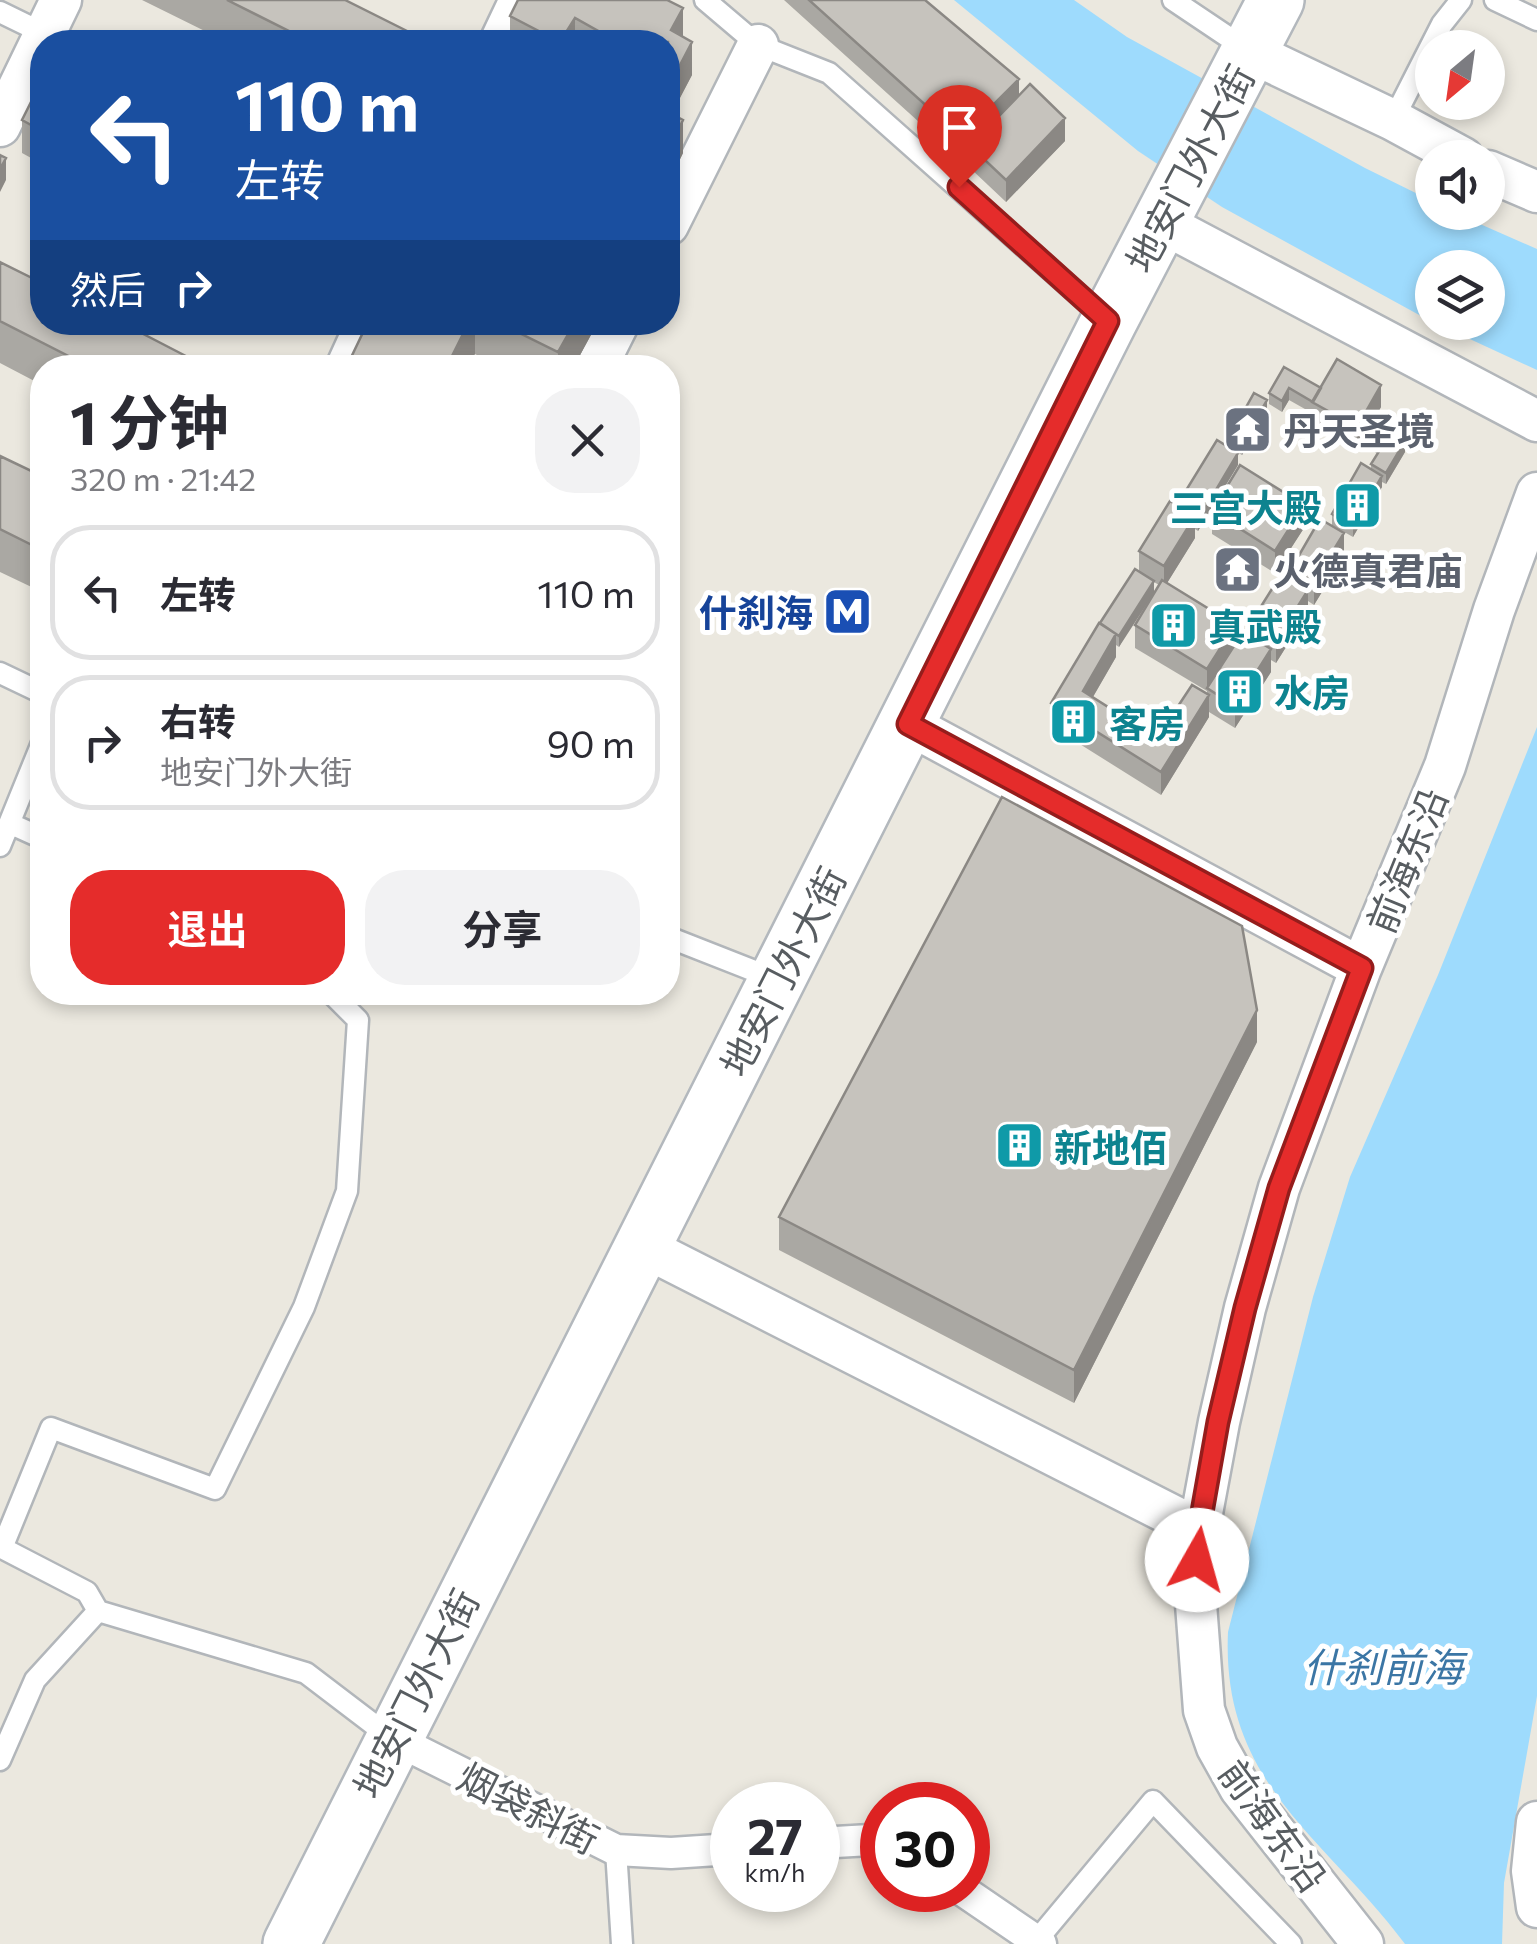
<!DOCTYPE html>
<html lang="zh">
<head>
<meta charset="utf-8">
<style>
	:root { --surface:#fff; --page:#f2f2f3; --text:#2b2b33; --muted:#7c7c81; --line:#e1e1e2; --accent:#e52c2b }
	body { margin:0; font-family:Commissioner,"Noto Sans SC",sans-serif; background:var(--page); color:var(--text); height:100vh; display:flex; flex-direction:column; font-size:38px; white-space:nowrap }
	* { box-sizing:border-box; margin:0 }
	p { font-size:32px; color:var(--muted) }
	.icon { flex:none; width:55px; height:55px; fill:none; stroke:currentColor; stroke-width:2; stroke-linecap:round; stroke-linejoin:round }
	.map { position:relative; flex:1; overflow:hidden }
	.panel { position:absolute; left:30px; top:355px; width:650px; height:650px; display:flex; flex-direction:column; background:var(--surface); border-radius:40px; box-shadow:0 5px 15px #0003 }
	.panel>* { flex:none }
	.guide { position:absolute; left:30px; top:30px; width:650px; height:305px; border-radius:40px; box-shadow:0 5px 15px #0003; background:#1a4fa0; color:#fff; overflow:hidden }
	.needle { width:65px; rotate:209deg }
	.controls { position:absolute; left:1415px; top:30px; display:grid; gap:20px }
	.controls a { display:grid; place-items:center; width:90px; height:90px; border-radius:50%; background:var(--surface); box-shadow:0 5px 15px #0003; font-size:50px }
	.speed { position:absolute; left:710px; top:1782px; display:flex; gap:20px; font-size:50px; font-weight:700; text-align:center }
	.speed>* { display:grid; place-content:center; width:130px; height:130px; border-radius:50%; background:var(--surface); box-shadow:0 5px 15px #0003; line-height:1 }
	.speed small { font-size:25px; font-weight:400 }
	.speed .limit { border:15px solid #d22; background:#fff; color:#111 }
	.pin { position:absolute; display:grid; place-items:center; width:85px; height:85px; color:#fff; margin:-102px -42px; border-radius:50% 50% 50% 0; rotate:-45deg; box-shadow:0 0 10px #0007 }
	.pin .icon { rotate:45deg }
	.me { position:absolute; width:110px; margin:-55px; rotate:7deg; stroke-linejoin:round; filter:drop-shadow(0 0 8px #0008) }
	.turn { display:flex; align-items:center; gap:35px; height:210px; padding:0 40px; font-size:45px }
	.turn .icon { width:130px; height:130px; stroke-width:2.5 }
	.turn b { display:block; font-size:70px; line-height:85px }
	.then { display:flex; align-items:center; height:95px; padding:0 40px; background:#0003; gap:20px; font-size:38px }
	.round { display:grid; place-items:center; flex:none; width:105px; height:105px; border-radius:40px; background:var(--page) }
	.head { display:flex; align-items:center; justify-content:space-between; height:170px; padding:0 40px }
	h1 { font-size:60px; font-weight:700; line-height:75px }
	.primary-button { display:flex; gap:20px; margin-top:auto; padding:20px 40px }
	.primary-button a { flex:1; height:115px; border-radius:40px; background:var(--accent); color:#fff; font-size:40px; font-weight:700; line-height:115px; text-align:center }
	.primary-button a+a { background:var(--page); color:var(--text) }
	ul { padding:0; list-style:none }
	li { display:flex; align-items:center; gap:30px; height:135px; margin:0 20px 15px; padding:0 20px; border:5px solid var(--line); border-radius:40px }
	li div { flex:1 }
	li b { display:block; font-size:38px }
	li em { font-style:normal }
	.map>svg:first-child { display:block }
	.water { fill:#9edbfd }
	.lines { fill:none; stroke-linecap:round; stroke-linejoin:round }
	.service-casing { stroke:#b2b6ba; stroke-width:25 }
	.pedestrian-casing { stroke:#b2b6ba; stroke-width:35 }
	.minor-casing { stroke:#b2b6ba; stroke-width:45 }
	.secondary-casing { stroke:#b3b8bd; stroke-width:60 }
	.service { stroke:#fff; stroke-width:20 }
	.pedestrian { stroke:#fff; stroke-width:30 }
	.minor { stroke:#fff; stroke-width:40 }
	.secondary { stroke:#fff; stroke-width:55 }
	.wall { fill:#aaa8a3; fill-rule:evenodd }
	.shaded-wall { fill:#8b8884 }
	.building { fill:#c6c3bd; stroke:#8b8884; stroke-width:2.5 }
	.route-casing { stroke:#951d1c; stroke-width:25 }
	.route { stroke:#e52c2b; stroke-width:18 }
	.labels { text-anchor:middle; dominant-baseline:central; stroke-width:10; stroke-linejoin:round; paint-order:stroke }
	.street-label { font-size:38px; fill:#585d61; stroke:#fff }
	.worship-label { font-size:38px; font-weight:bold; fill:#5b616d; stroke:#fff; text-anchor:start }
	.culture-label { font-size:38px; font-weight:bold; fill:#0d838f; stroke:#fff; text-anchor:start }
	.transit-label { font-size:38px; font-weight:bold; fill:#164399; stroke:#fff; text-anchor:end }
	.water-label { font-size:40px; font-style:italic; fill:#3b76a5; stroke:#fff }
</style>
</head>
<body>
<div class="map">
<svg width="1537" height="1944" viewBox="0 0 1537 1944">
	<rect width="100%" height="100%" fill="#ebe8df"/>
	<path class="water" d="M954 0H1074L1127 37 1365 168 1432 201V212L1455 213 1537 249V370L1433 322H1488V268H1432V322L1222 207 1138 151Z
		M1537 727V1696L1504 1883 1502 1944H1405C1325 1837 1221 1784 1228 1632L1313 1297 1350 1177 1438 975Z"/>
	<g class="lines">
		<defs>
			<path id="service" d="M705 0 758 45 829 73 1107 320
				M1173 0 1246 49
				M1495 0 1537 20
				M0 12 45 34
				M1393 120 1442 24 1461 0
				M0 673 42 693
				M11 824 42 838
				M0 846 42 743
				M668 937 775 979
				M330 992 358 1020 347 1191 304 1307 215 1489 51 1428 2 1548 87 1592 98 1611 306 1673 390 1737
				M0 1760 35 1680 98 1611
				M616 1850 622 1944
				M1037 1940 1153 1801 1291 1944"/>
			<path id="pedestrian" d="M392 1738 616 1850 671 1853 732 1849
				M818 1843 870 1840 882 1843
				M962 1890 1041 1944"/>
			<path id="minor" d="M500 42 520 0
				M1250 52 1393 120 1463 158
				M0 126 61 0
				M1488 171 1537 192
				M1162 223 1537 421
				M668 225 758 45
				M346 368 367 322
				M596 368 619 322
				M908 724 1361 968
				M642 1246 1199 1529
				M1537 1822 1532 1871 1537 1907
				M1363 1944 1240 1788 1217 1747 1204 1710 1195 1591 1199 1529 1219 1422 1245 1308 1279 1188 1361 968 1445 766 1494 610 1537 493"/>
			<path id="secondary" d="M291 1944 1109 321 1276 0"/>
		</defs>
		<use href="#service" class="service-casing"/>
		<use href="#pedestrian" class="pedestrian-casing"/>
		<use href="#minor" class="minor-casing"/>
		<use href="#secondary" class="secondary-casing"/>
		<use href="#service" class="service"/>
		<use href="#pedestrian" class="pedestrian"/>
		<use href="#minor" class="minor"/>
		<use href="#secondary" class="secondary"/>
	</g>
	<path class="wall" d="M142 0H345L429 42H227Z
		M518 0 683 37 692 75 671 114 683 153 668 184V42H510V16Z
		M784 0H925L1065 141 1006 202 970 168V151L961 160Z
		M42 80V164L22 153V120Z
		M0 262 209 368H42V385L0 363Z
		M368 322H598L573 368H502L475 354Z
		M1284 367 1321 388 1381 407 1373 422 1405 452 1386 484 1382 482V487L1353 537 1332 525V514L1371 469V464L1378 454 1362 444V440L1357 450 1312 424V413L1289 400 1282 412 1269 404V393Z
		M1267 411 1242 455 1230 448V436Z
		M0 456 42 476V592L0 572Z
		M1238 465 1198 531 1195 529V538L1167 583 1235 646 1250 636V624L1291 579V569L1344 556 1314 605 1308 601V612L1276 663 1271 660V672L1235 728 1209 712V717L1161 795 1051 726V703L1100 624 1139 572V551L1177 505ZM1154 582 1159 585 1135 625V648L1207 691V694L1157 738 1093 697 1116 657V645L1119 647Z
		M1212 511 1304 528 1275 573 1212 534Z
		M1257 1042 1074 1403 779 1250V1217Z"/>
	<path class="shaded-wall" d="M683 8V41L671 30Z
		M575 18V42H561Z
		M692 42V75L668 121V88Z
		M1019 79V101L970 146V151L961 160V137Z
		M1065 118V141L1006 202V180Z
		M683 120V153L668 184V151Z
		M6 158V180L0 192V169Z
		M469 322H475V354L468 368H446Z
		M575 322H598L573 368H558V352Z
		M1381 385V407L1365 435 1362 433V440L1357 450V427Z
		M1289 388V400L1282 412V401Z
		M1267 400V411L1242 455V444Z
		M1405 441V452L1386 484V473Z
		M1238 453V465L1198 531V520Z
		M1382 476V487L1353 537V526Z
		M1304 505V528L1275 573V551Z
		M1195 516V538L1164 588V566Z
		M1344 533V556L1314 605V582Z
		M1154 581V593L1119 647V636Z
		M1308 590V612L1276 663V641Z
		M1235 625V647L1207 688V669Z
		M1116 634V657L1083 714V691Z
		M1271 649V672L1235 728V706Z
		M1209 695V717L1161 795V772Z
		M1257 1010V1042L1074 1403V1370Z"/>
	<path class="building" d="M227 0H345L429 42H311Z
		M518 0H667L683 8 671 30 692 42 668 88V42H618L575 18 560 42 510 16Z
		M809 0H925L1019 79 961 137Z
		M42 80V131L22 120Z
		M1030 84 1065 118 1006 180 970 146Z
		M668 112 683 120 668 151Z
		M0 155 6 158 0 169Z
		M0 262 42 283V322H120L209 368H92L0 321Z
		M368 322H469L446 368H346Z
		M497 322H575L558 352Z
		M1337 359 1381 385 1357 427 1312 402Z
		M1284 367 1321 388 1313 402 1289 388 1282 401 1269 393Z
		M1254 393 1267 400 1242 444 1230 436Z
		M1370 420 1405 441 1386 473 1371 464 1383 445 1362 433Z
		M1217 440 1238 453 1198 520 1194 517 1195 516 1177 505Z
		M0 456 42 476V550L0 529Z
		M1361 463 1382 476 1353 526 1332 514Z
		M1240 465 1304 505 1275 551 1212 511Z
		M1170 501 1195 516 1164 566 1139 551Z
		M1320 519 1344 533 1314 582 1291 569Z
		M1135 569 1154 581 1119 636 1100 623Z
		M1282 573 1308 590 1276 641 1250 624Z
		M1162 580 1235 625 1207 669 1135 625Z
		M1099 623 1116 634 1083 691 1157 738 1192 685 1209 695 1161 772 1051 703Z
		M1243 632 1271 649 1235 706 1207 688Z
		M1002 797 1242 926 1257 1010 1074 1370 779 1217Z"/>
	<g class="lines">
		<defs>
			<path id="route" d="M959 187 1108 321 908 724 1362 968 1279 1188 1245 1308 1218 1422 1199 1529 1197 1560"/>
		</defs>
		<use href="#route" class="route-casing"/>
		<use href="#route" class="route"/>
	</g>
	<defs>
		<symbol id="temple-square" viewBox="-11 -11 22 22"><rect x="-9" y="-9" width="18" height="18" rx="4" fill="#6b7280" stroke="#fff"/><path d="M0-6L5-2H3V0L6.5 2.5H4V6H1.5V3h-3V6H-4V2.5H-6.5L-3 0V-2H-5Z" fill="#fff"/></symbol>
		<symbol id="building-square" viewBox="-11 -11 22 22"><rect x="-9" y="-9" width="18" height="18" rx="4" fill="#0f9aa8" stroke="#fff"/><path d="M-4-6H4V6H1V3H-1V6H-4ZM-2.5-4.3h1.7v1.8h-1.7ZM.8-4.3h1.7v1.8H.8ZM-2.5-1h1.7V.8h-1.7ZM.8-1h1.7V.8H.8Z" fill="#fff"/></symbol>
		<symbol id="metro-square" viewBox="-11 -11 22 22"><rect x="-9" y="-9" width="18" height="18" rx="4" fill="#1a4fb4" stroke="#fff"/><path d="M-5.5 5V-5H-3L0 0L3-5H5.5V5H3V-.5L0 4L-3-.5V5Z" fill="#fff"/></symbol>
	</defs>
	<g fill-rule="evenodd">
		<use href="#temple-square" x="1220" y="402" width="55" height="55"/>
		<use href="#building-square" x="1330" y="478" width="55" height="55"/>
		<use href="#temple-square" x="1210" y="542" width="55" height="55"/>
		<use href="#metro-square" x="820" y="584" width="55" height="55"/>
		<use href="#building-square" x="1146" y="598" width="55" height="55"/>
		<use href="#building-square" x="1212" y="664" width="55" height="55"/>
		<use href="#building-square" x="1046" y="694" width="55" height="55"/>
		<use href="#building-square" x="992" y="1118" width="55" height="55"/>
	</g>
	<g class="labels">
		<g class="street-label">
			<text transform="translate(1189 168) rotate(-62)">地安门外大街</text>
			<text transform="translate(1406 860) rotate(-68)">前海东沿</text>
			<text transform="translate(782 971) rotate(-63)">地安门外大街</text>
			<text transform="translate(415 1693) rotate(-63)">地安门外大街</text>
			<text transform="translate(529 1807) rotate(27)">烟袋斜街</text>
			<text transform="translate(1274 1825) rotate(54)">前海东沿</text>
		</g>
		<g class="worship-label">
			<text x="1283" y="429">丹天圣境</text>
			<text x="1273" y="569">火德真君庙</text>
		</g>
		<g class="culture-label">
			<text x="1322" y="506" text-anchor="end">三宫大殿</text>
			<text x="1208" y="625">真武殿</text>
			<text x="1274" y="691">水房</text>
			<text x="1109" y="722">客房</text>
			<text x="1054" y="1146">新地佰</text>
		</g>
		<g class="transit-label">
			<text x="813" y="611">什刹海</text>
		</g>
		<g class="water-label">
			<text x="1383" y="1665">什刹前海</text>
		</g>
	</g>
</svg>
<div class="controls">
<a><svg class="needle" viewBox="-14 -14 28 28"><path d="M0-13l5 13h-10z" fill="#e53935"/><path d="M0 13l5-13h-10z" fill="#7c7c81"/></svg></a>
<a><svg class="icon" aria-label="sound" viewBox="0 0 24 24"><path d="M4 9h4l5-4v14l-5-4H4zM17 9q2 3 0 6"/></svg></a>
<a><svg class="icon" aria-label="layers" viewBox="0 0 24 24"><path d="M12 4l9 5-9 5-9-5zM3 14l9 5 9-5"/></svg></a>
</div>
<div class="speed"><div>27<small>km/h</small></div><div class="limit">30</div></div>
<div class="pin" style="left:959px;top:187px;background:#d93025"><svg class="icon" aria-label="arrive" viewBox="0 0 24 24"><path d="M6 21V4h12l-3 4 3 4H6"/></svg></div>
<svg class="me" style="left:1197px;top:1560px" viewBox="-20 -20 40 40"><circle r="19" fill="#fff"/><path d="M0-13L10 11 0 6-10 11z" fill="#e52c2b"/></svg>
<div class="guide">
<div class="turn"><svg class="icon" aria-label="left" viewBox="0 0 24 24"><path d="M17 20v-9H6M10 6l-5 5 5 5"/></svg><div><b>110 m</b>左转</div></div>
<div class="then">然后<svg class="icon" aria-label="right" viewBox="0 0 24 24"><path d="M7 20v-9h11M14 6l5 5-5 5"/></svg></div>
</div>
<section class="panel">
<div class="head"><div><h1>1 分钟</h1><p>320 m · 21:42</p></div><a class="round"><svg class="icon" aria-label="close" viewBox="0 0 24 24"><path d="M6 6l12 12M18 6L6 18"/></svg></a></div>
<ul>
<li><svg class="icon" aria-label="left" viewBox="0 0 24 24"><path d="M17 20v-9H6M10 6l-5 5 5 5"/></svg><div><b>左转</b></div><em>110 m</em></li>
<li><svg class="icon" aria-label="right" viewBox="0 0 24 24"><path d="M7 20v-9h11M14 6l5 5-5 5"/></svg><div><b>右转</b><p>地安门外大街</p></div><em>90 m</em></li>
</ul>
<div class="primary-button"><a>退出</a><a>分享</a></div>
</section>
</div>
</body>
</html>
